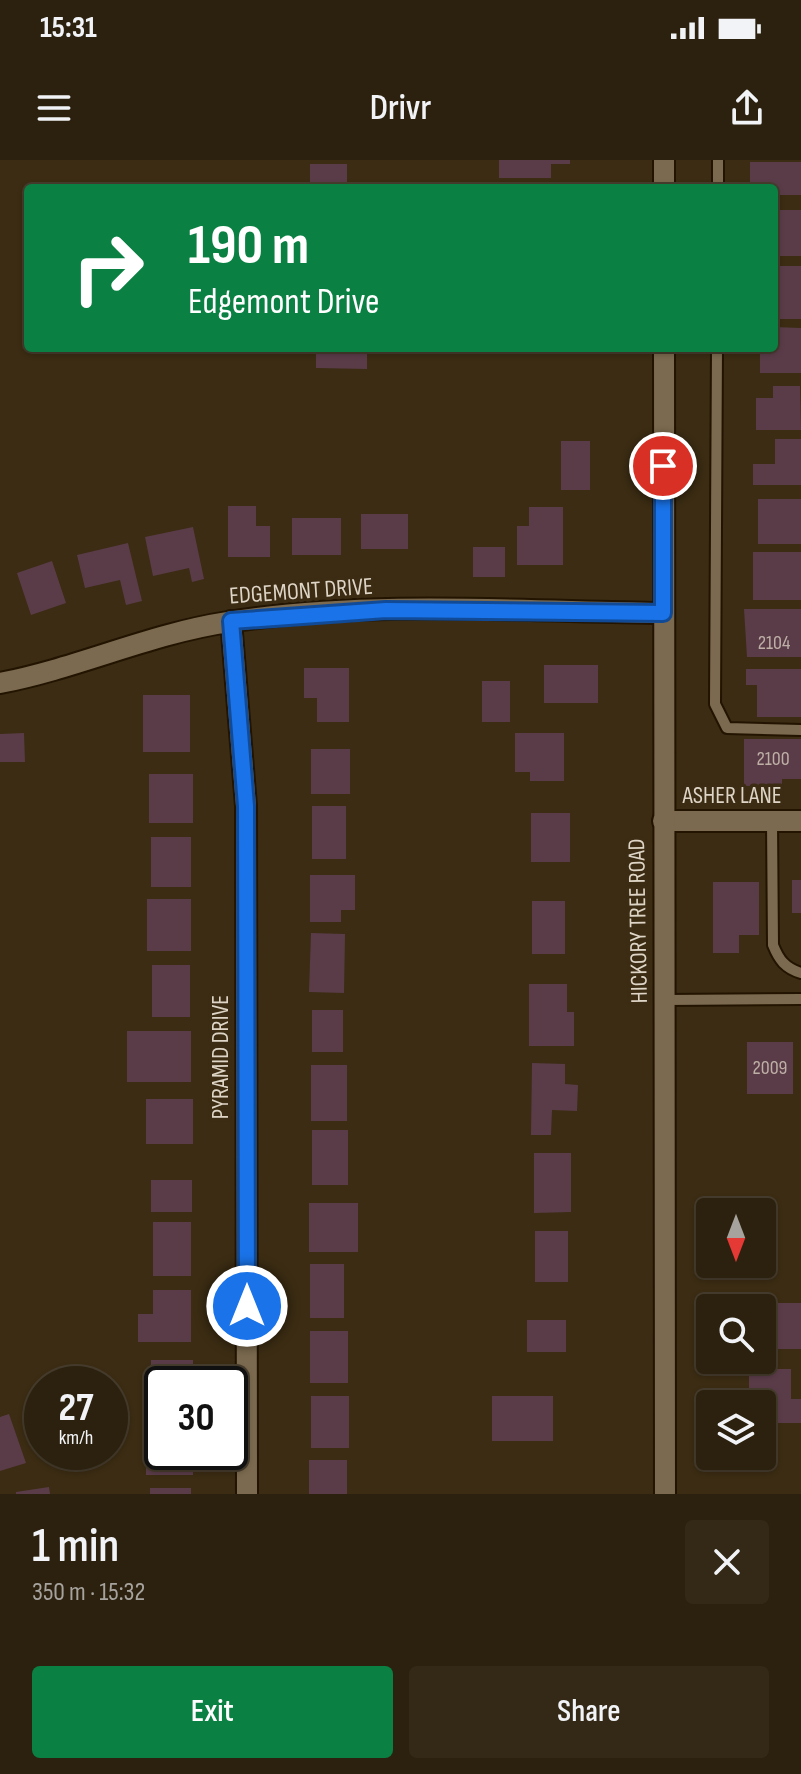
<!DOCTYPE html>
<html lang="en">
<head>
<meta charset="utf-8">
<style>
	:root { --surface:#2c210e; --page:#342917; --text:#f1f3f6; --muted:#a6a39e; --line:#483e2e; --accent:#0b8043 }
	body { margin:0; font-family:"Sofia Sans Condensed",sans-serif; background:var(--page); color:var(--text); height:100vh; display:flex; flex-direction:column; font-size:30px; white-space:nowrap }
	* { box-sizing:border-box; margin:0 }
	p { font-size:26px; color:var(--muted) }
	.icon { flex:none; width:44px; height:44px; fill:none; stroke:currentColor; stroke-width:2; stroke-linecap:round; stroke-linejoin:round }
	.map { position:relative; height:1334px; overflow:hidden }
	.drawer { display:flex; flex-direction:column; background:var(--surface); flex:1 }
	.drawer>* { flex:none }
	.top-card { position:absolute; left:24px; top:24px; width:754px; height:168px; border-radius:8px; box-shadow:0 2px 6px #0004,0 0 0 2px var(--line); background:#0b8043; color:#fff; overflow:hidden }
	.needle { width:52px; rotate:180deg }
	.buttons { position:absolute; left:696px; top:1038px; display:grid; gap:16px }
	.buttons a { display:grid; place-items:center; width:80px; height:80px; border-radius:8px; background:var(--surface); box-shadow:0 2px 6px #0004,0 0 0 2px var(--line); font-size:40px }
	.speed { position:absolute; left:24px; top:1206px; display:flex; gap:16px; font-size:40px; font-weight:700; text-align:center }
	.speed>* { display:grid; place-content:center; width:104px; height:104px; border-radius:50%; background:var(--surface); box-shadow:0 2px 6px #0004,0 0 0 2px var(--line); line-height:1 }
	.speed small { font-size:20px; font-weight:400 }
	.speed .limit { border:4px solid #111; border-radius:12px; background:#fff; color:#111 }
	.pin { position:absolute; display:grid; place-items:center; width:68px; height:68px; color:#fff; margin:-34px; border:4px solid #fff; border-radius:50%; box-shadow:0 2px 8px #0007 }
	.me { position:absolute; width:88px; margin:-44px; rotate:0deg; stroke-linejoin:round; filter:drop-shadow(0 0 6px #0008) }
	.turn { display:flex; align-items:center; gap:28px; height:168px; padding:0 32px; font-size:36px }
	.turn .icon { width:104px; height:104px; stroke-width:2.5 }
	.turn b { display:block; font-size:56px; line-height:68px }
	.round { display:grid; place-items:center; flex:none; width:84px; height:84px; border-radius:8px; background:var(--page) }
	.summary { display:flex; align-items:center; justify-content:space-between; height:136px; padding:0 32px }
	h1 { font-size:48px; font-weight:600; line-height:60px }
	.action { display:flex; gap:16px; margin-top:auto; padding:16px 32px }
	.action a { flex:1; height:92px; border-radius:8px; background:var(--accent); color:#fff; font-size:32px; font-weight:600; line-height:92px; text-align:center }
	.action a+a { background:var(--page); color:var(--text) }
	.status { display:flex; justify-content:space-between; align-items:center; height:56px; padding:0 40px; background:var(--surface); direction:ltr }
	.status svg { height:22px; fill:currentColor }
	header { display:flex; justify-content:space-between; align-items:center; height:104px; padding:0 32px; background:var(--surface); font-size:36px; font-weight:600 }
	.map>svg:first-child { display:block }
	.building { fill:#5a3c48 }
	.lines { fill:none; stroke-linecap:round; stroke-linejoin:round }
	.service-casing { stroke:#221400; stroke-width:14 }
	.minor-casing { stroke:#221400; stroke-width:24 }
	.tertiary-casing { stroke:#221400; stroke-width:24 }
	.service { stroke:#7b6a4f; stroke-width:10 }
	.minor { stroke:#7b6a4f; stroke-width:20 }
	.tertiary { stroke:#7b6a4f; stroke-width:20 }
	.route-casing { stroke:#114b97; stroke-width:20 }
	.route { stroke:#1a73e8; stroke-width:14 }
	.labels { text-anchor:middle; dominant-baseline:central; stroke-width:7; stroke-linejoin:round; paint-order:stroke }
	.number-label { font-size:20px; fill:#bdafa6 }
	.street-label { font-size:24px; fill:#ded5c6; stroke:#3b2c13 }
</style>
</head>
<body>
<div class="status"><b>15:31</b><svg viewBox="0 0 49 12"><path d="M0 12V9h3v3zM5 12V6h3v6zM10 12V3h3v9zM15 12V0h3v12zM26 1h20v11H26zM47 4h2v5h-2z"/></svg></div>
<header><svg class="icon" aria-label="menu" viewBox="0 0 24 24"><path d="M4 6h16M4 12h16M4 18h16"/></svg>Drivr<svg class="icon" aria-label="share" viewBox="0 0 24 24"><path d="M12 15V3M7 8l5-5 5 5M5 13v7h14v-7"/></svg></header>
<div class="map">
<svg width="801" height="1334" viewBox="0 0 801 1334">
	<rect width="100%" height="100%" fill="#3b2c13"/>
	<path class="building" d="M499 0H570V4H551V18H499Z
		M750 2H801V35H774V28H750Z
		M310 4H347V28H310Z
		M774 50H801V96H775Z
		M774 106H801V159H774Z
		M774 167 801 168V213H760V188H774Z
		M316 188H367V209L316 208Z
		M773 226H800L801 270H756V238H773Z
		M775 279H801V325H753V304H775Z
		M561 281H590V330H561Z
		M758 339H801V384H758Z
		M228 346H256V366H270V397H228Z
		M529 347H563V405H517V366H529Z
		M361 354H408V389H361Z
		M292 358H341V395H292Z
		M193 367 204 419 192 422 189 408 153 416 145 377Z
		M128 383 142 441 126 445 120 420 85 428 77 395Z
		M473 387H505V417H473Z
		M753 392H801V440H753Z
		M52 401 66 443 31 455 17 413Z
		M744 449H801V497H747Z
		M544 505H598V543H544Z
		M304 508H349V562H317V538H304Z
		M746 509H801V557H757V525H746Z
		M482 521H510V562H482Z
		M143 535H190V592H143Z
		M24 573 25 602H0V574Z
		M515 573H564V621H530V612H515Z
		M744 579H801V619H782V633H763V626H744Z
		M311 589H350V634H311Z
		M149 614H193V663H149Z
		M312 646H346V699H312Z
		M531 653H570V702H531Z
		M151 677H191V727H151Z
		M310 715H355V750H341V762H310Z
		M792 720H801V753H792Z
		M713 722H759V775H739V793H713Z
		M147 739H191V791H147Z
		M532 741H565V794H532Z
		M311 773 345 774 344 833 309 832Z
		M152 805H190V857H152Z
		M529 824H567V852H574V886H529Z
		M312 850H343V892H312Z
		M127 871H191V922H127Z
		M747 882H793V934H747Z
		M532 903 565 904V924L578 925 577 951 552 950 551 975H531Z
		M311 905H347V961H311Z
		M146 939H193V984H146Z
		M312 970H348V1025H312Z
		M534 993H571V1052L534 1053Z
		M151 1020H192V1052H151Z
		M309 1043H358V1092H309Z
		M741 1046H778V1104H762V1052H741Z
		M153 1062H191V1116H153Z
		M535 1071H568V1122H535Z
		M310 1104H344V1158H310Z
		M153 1130H191V1182H138V1154H153Z
		M757 1143H801V1189H762V1148H757Z
		M527 1160H566V1192H527Z
		M310 1171H348V1223H310Z
		M151 1200H193V1224H162V1248H151Z
		M749 1209H791V1239H801V1263H762V1244H756V1233H749Z
		M311 1236H349V1288H311Z
		M492 1236H553V1281H492Z
		M9 1254 26 1303 0 1311V1257Z
		M146 1263H162V1292H193V1315H146Z
		M309 1300H347V1334H309Z
		M49 1327 50 1334H16V1332Z
		M150 1328H191V1334H150Z"/>
	<g class="lines">
		<defs>
			<path id="service" d="M718 28V0
				M717 188 715 544 727 568 801 570
				M772 662 773 785C779 800 785 808 801 813
				M666 840 801 839"/>
			<path id="minor" d="M231 461 246 646 247 1334
				M0 523C78 508 149 474 228 462 370 440 519 451 663 453
				M663 661H801"/>
			<path id="tertiary" d="M664 28V0
				M664 188 665 1334"/>
		</defs>
		<use href="#service" class="service-casing"/>
		<use href="#minor" class="minor-casing"/>
		<use href="#tertiary" class="tertiary-casing"/>
		<use href="#service" class="service"/>
		<use href="#minor" class="minor"/>
		<use href="#tertiary" class="tertiary"/>
	</g>
	<g class="lines">
		<defs>
			<path id="route" d="M247 1146 246 646 231 461 386 450 663 453V306"/>
		</defs>
		<use href="#route" class="route-casing"/>
		<use href="#route" class="route"/>
	</g>
	<g class="labels">
		<g class="number-label">
			<text x="774" y="483">2104</text>
			<text x="773" y="599">2100</text>
			<text x="770" y="908">2009</text>
		</g>
		<g class="street-label">
			<text transform="translate(301 431) rotate(-4)">EDGEMONT DRIVE</text>
			<text x="732" y="635">ASHER LANE</text>
			<text transform="translate(638 761) rotate(-91)">HICKORY TREE ROAD</text>
			<text transform="translate(220 897) rotate(-90)">PYRAMID DRIVE</text>
		</g>
	</g>
</svg>
<div class="buttons">
<a><svg class="needle" viewBox="-14 -14 28 28"><path d="M0-13l5 13h-10z" fill="#e53935"/><path d="M0 13l5-13h-10z" fill="#a6a39e"/></svg></a>
<a><svg class="icon" aria-label="search" viewBox="0 0 24 24"><circle cx="10" cy="10" r="6"/><path d="M15 15l6 6"/></svg></a>
<a><svg class="icon" aria-label="layers" viewBox="0 0 24 24"><path d="M12 4l9 5-9 5-9-5zM3 14l9 5 9-5"/></svg></a>
</div>
<div class="speed"><div>27<small>km/h</small></div><div class="limit">30</div></div>
<div class="pin" style="left:663px;top:306px;background:#d93025"><svg class="icon" aria-label="arrive" viewBox="0 0 24 24"><path d="M6 21V4h12l-3 4 3 4H6"/></svg></div>
<svg class="me" style="left:247px;top:1146px" viewBox="-20 -20 40 40"><circle r="17" fill="#1a73e8" stroke="#fff" stroke-width="3"/><path d="M0-11L8 9 0 5-8 9z" fill="#fff"/></svg>
<div class="top-card">
<div class="turn"><svg class="icon" aria-label="right" viewBox="0 0 24 24"><path d="M7 20v-9h11M14 6l5 5-5 5"/></svg><div><b>190 m</b>Edgemont Drive</div></div>
</div>
</div>
<section class="drawer">
<div class="summary"><div><h1>1 min</h1><p>350 m · 15:32</p></div><a class="round"><svg class="icon" aria-label="close" viewBox="0 0 24 24"><path d="M6 6l12 12M18 6L6 18"/></svg></a></div>
<div class="action"><a>Exit</a><a>Share</a></div>
</section>
</body>
</html>
